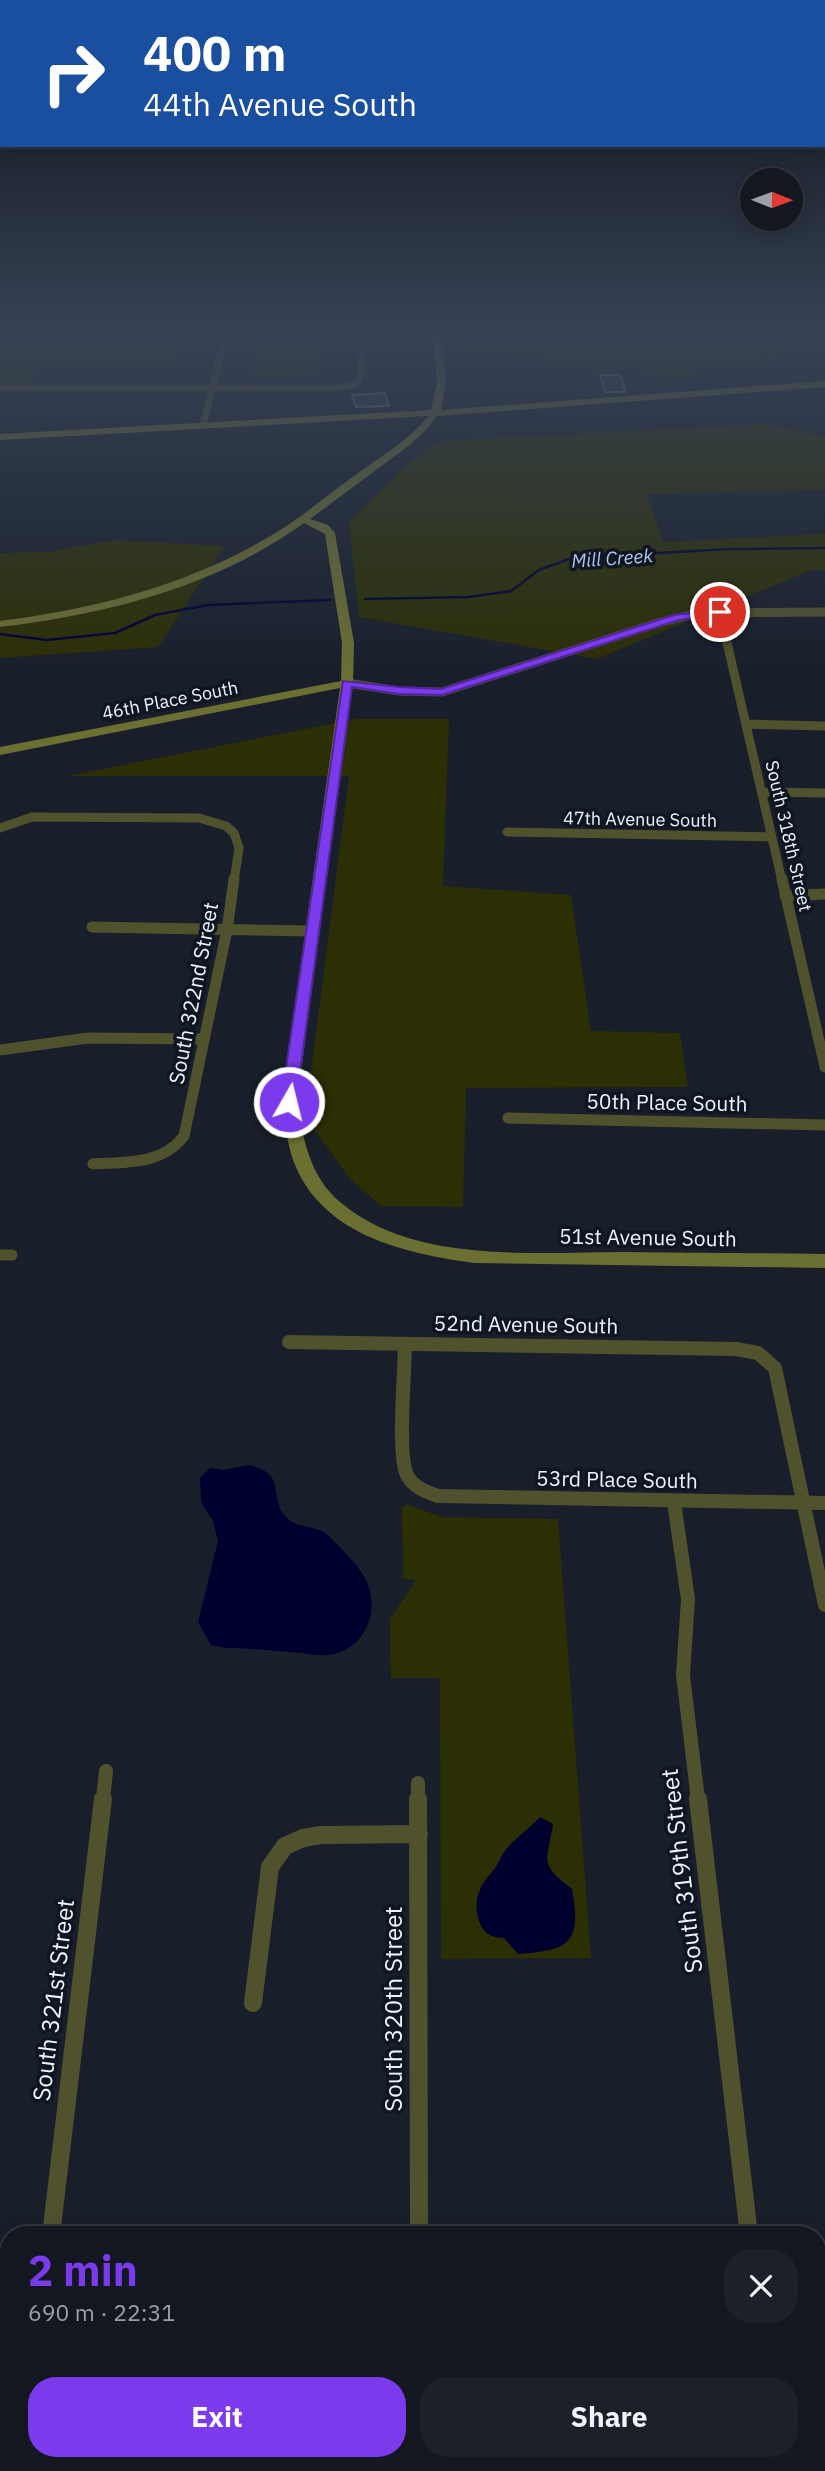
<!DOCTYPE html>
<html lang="en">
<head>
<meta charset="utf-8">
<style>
	:root { --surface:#121720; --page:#1b2029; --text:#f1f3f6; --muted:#9c9fa5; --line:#31363e; --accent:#7c3aed }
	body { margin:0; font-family:"IBM Plex Sans",sans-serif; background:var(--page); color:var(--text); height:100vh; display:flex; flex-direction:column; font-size:26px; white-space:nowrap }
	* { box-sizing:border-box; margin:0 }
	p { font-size:23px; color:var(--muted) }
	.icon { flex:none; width:38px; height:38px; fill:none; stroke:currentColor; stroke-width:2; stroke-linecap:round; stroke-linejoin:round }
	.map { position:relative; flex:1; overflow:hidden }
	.details { position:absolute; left:0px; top:2226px; width:826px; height:245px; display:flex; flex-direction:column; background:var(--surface); border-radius:28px 28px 0 0; box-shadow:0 4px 18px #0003,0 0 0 2px var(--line) }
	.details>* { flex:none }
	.banner { position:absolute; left:0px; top:0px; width:826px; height:147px; box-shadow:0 4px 18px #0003,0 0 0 2px var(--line); background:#1a4fa0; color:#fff; overflow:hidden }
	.needle { width:46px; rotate:91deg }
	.buttons { position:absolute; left:740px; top:168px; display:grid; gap:14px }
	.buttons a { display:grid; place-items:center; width:63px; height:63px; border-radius:50%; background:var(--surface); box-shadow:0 4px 18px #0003,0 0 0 2px var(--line); font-size:35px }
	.pin { position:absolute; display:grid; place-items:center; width:60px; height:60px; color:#fff; margin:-30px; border:4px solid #fff; border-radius:50%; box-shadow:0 2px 7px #0007 }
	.me { position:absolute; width:77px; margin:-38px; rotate:8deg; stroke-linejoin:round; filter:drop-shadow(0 0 5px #0008) }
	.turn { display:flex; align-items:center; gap:24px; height:147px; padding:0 28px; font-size:32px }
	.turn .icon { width:91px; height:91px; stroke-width:2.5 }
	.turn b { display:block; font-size:49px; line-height:60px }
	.round { display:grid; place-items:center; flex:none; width:74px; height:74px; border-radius:28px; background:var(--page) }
	.summary { display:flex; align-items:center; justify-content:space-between; height:119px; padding:0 28px }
	h1 { font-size:42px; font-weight:700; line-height:52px; color:var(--accent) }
	.primary-button { display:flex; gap:14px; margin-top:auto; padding:14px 28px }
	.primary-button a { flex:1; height:80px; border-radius:28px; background:var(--accent); color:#fff; font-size:28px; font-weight:700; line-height:80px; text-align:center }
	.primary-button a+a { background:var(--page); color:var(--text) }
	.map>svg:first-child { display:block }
	.green { fill:#2c2e04 }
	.water { fill:#00002e }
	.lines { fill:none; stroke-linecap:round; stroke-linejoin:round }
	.stream { stroke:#00002e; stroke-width:2.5 }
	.building { fill:#303845; stroke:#697382; stroke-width:2 }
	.street-far4 { stroke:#50522e; stroke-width:7 }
	.street-far3 { stroke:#50522e; stroke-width:9 }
	.street-far2 { stroke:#50522e; stroke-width:11 }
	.street-far1 { stroke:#50522e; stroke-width:14 }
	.street { stroke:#50522e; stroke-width:18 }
	.secondary { fill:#6c6f32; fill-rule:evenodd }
	.route { fill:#7c3aed; stroke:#51269a; stroke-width:2 }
	.labels { text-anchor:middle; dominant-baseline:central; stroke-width:7; stroke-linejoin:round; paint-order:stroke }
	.far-street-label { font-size:18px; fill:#eef4fc; stroke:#0f1622 }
	.far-water-label { font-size:19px; font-style:italic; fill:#afc8ef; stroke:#0f1622 }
	.street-label { font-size:21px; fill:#eef4fc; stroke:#0f1622 }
	.near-street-label { font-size:24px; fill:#eef4fc; stroke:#0f1622 }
</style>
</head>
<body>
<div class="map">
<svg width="825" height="2471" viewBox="0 0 825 2471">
	<rect width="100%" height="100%" fill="#181f2b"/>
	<path class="green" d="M0 331 185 333 174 368 38 365 26 391H0Z
		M242 331H279L278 338H323L319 377 253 376 258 341Z
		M448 331H773L791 350 774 365 694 369 691 377 668 381 647 370 595 364 609 370 607 373H594V364L562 368 535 358 449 350Z
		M769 424 825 437V490L647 494 663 542 825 534V570H811L597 659 359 617 349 522 410 462 440 441Z
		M114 540 225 546 158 647 0 658V553L47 552Z
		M356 719H449L443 886 571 895 591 1031 680 1033 688 1087 466 1088 463 1207 381 1206 350 1179 305 1117 349 776H67Z
		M406 1504 441 1517 558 1519 591 1958 441 1959 440 1678H391L390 1619 416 1580 403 1579 402 1508Z"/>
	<path class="water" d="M249 1465C289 1474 267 1497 286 1517 298 1530 318 1524 330 1537 341 1549 357 1563 365 1578 382 1610 365 1651 328 1655 320 1656 309 1654 301 1653 276 1651 251 1648 226 1648L211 1645 198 1622 218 1541 213 1521 201 1502 200 1478 210 1468 223 1470Z
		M540 1817 553 1824C547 1862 538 1863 572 1889 582 1944 569 1950 518 1954L504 1938C491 1938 483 1933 479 1921 472 1900 480 1885 493 1871 499 1864 501 1854 508 1847 518 1836 530 1828 540 1817Z"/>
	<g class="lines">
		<path class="stream" d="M365 599 468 597 511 591 539 570 572 558 728 549 825 548
			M0 634 47 640 115 633 155 615 208 605 330 600"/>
	</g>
	<path class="building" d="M600 375H621L625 392H605Z
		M385 393 389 406 356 407 352 395Z"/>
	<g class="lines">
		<path class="street-far4" d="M0 388H339L354 384 360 379 364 331
			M203 426 226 331"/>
		<path class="street-far3" d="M720 612 782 881
			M347 683 399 691 442 692 658 623 698 613 825 612
			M746 724 825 726
			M762 792 825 793
			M0 828 32 817 199 818 226 826 234 833 239 848 234 881
			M507 832 772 837"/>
		<path class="street-far2" d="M782 879 825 1067
			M785 896 825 894
			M92 927 312 931
			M0 1050 88 1038 204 1039
			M508 1118 825 1125
			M93 1164C126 1162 162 1165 184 1136L227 930 234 879
			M0 1255H12"/>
		<path class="street-far1" d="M289 1342 736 1349 758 1353 775 1368 825 1605
			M405 1344C405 1371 397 1454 407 1475 413 1487 426 1492 438 1496L825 1503
			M674 1502 688 1599 683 1675 698 1800
			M418 1783V1800
			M103 1800 106 1771"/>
		<path class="street" d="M418 1799 419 2235
			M698 1799 749 2235
			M253 2003 270 1867 285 1846 303 1838 321 1835 419 1834
			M51 2235 103 1799
			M0 2346H9
			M817 2376H825
			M423 2462V2471
			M21 2471 23 2462"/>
		<path class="secondary" d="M433 331H441L446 382 441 410 825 381V387L437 416 425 431 407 447 310 519 328 525 335 533 354 643 353 683 297 1102C303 1139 310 1177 340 1202 414 1265 537 1252 628 1252 694 1253 759 1253 825 1254V1268L474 1263C403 1253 321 1235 293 1160 287 1141 284 1121 281 1102L340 688 0 755V747L341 681 342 643 325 534 304 523C215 587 107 614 0 627V621C95 609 189 585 272 535 301 518 326 496 354 476 379 457 408 442 428 416L0 440V434L431 410 437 382Z"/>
	</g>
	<linearGradient id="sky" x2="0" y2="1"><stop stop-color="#0d1118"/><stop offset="0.49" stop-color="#374255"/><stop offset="1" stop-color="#374255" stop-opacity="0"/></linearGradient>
	<rect width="825" height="677" fill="url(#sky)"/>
	<path class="route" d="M720 609 726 612 724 614 679 620 442 695 399 694 352 687 296 1102 289 1108 283 1106 281 1102 343 681 399 687 441 689 674 615Z"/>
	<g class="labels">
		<g class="far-street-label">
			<text transform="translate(170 700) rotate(-11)">46th Place South</text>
			<text transform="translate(640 819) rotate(1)">47th Avenue South</text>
			<text transform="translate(789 836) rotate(77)">South 318th Street</text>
		</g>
		<g class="far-water-label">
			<text transform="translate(612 558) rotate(-4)">Mill Creek</text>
		</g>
		<g class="street-label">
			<text transform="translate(193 993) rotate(-79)">South 322nd Street</text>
			<text transform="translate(667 1102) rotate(1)">50th Place South</text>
			<text transform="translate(648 1237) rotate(1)">51st Avenue South</text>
			<text transform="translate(526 1324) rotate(1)">52nd Avenue South</text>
			<text transform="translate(617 1479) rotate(1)">53rd Place South</text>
		</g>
		<g class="near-street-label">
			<text transform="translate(681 1871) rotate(-97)">South 319th Street</text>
			<text transform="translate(53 2000) rotate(-83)">South 321st Street</text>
			<text transform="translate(393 2009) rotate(-90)">South 320th Street</text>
		</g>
	</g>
</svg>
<div class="buttons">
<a><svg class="needle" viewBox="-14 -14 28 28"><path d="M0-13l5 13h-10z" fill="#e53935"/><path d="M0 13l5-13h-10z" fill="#9c9fa5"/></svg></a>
</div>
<div class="pin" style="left:720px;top:612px;background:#d93025"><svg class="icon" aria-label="arrive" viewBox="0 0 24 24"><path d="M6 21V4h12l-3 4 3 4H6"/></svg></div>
<svg class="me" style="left:289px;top:1102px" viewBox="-20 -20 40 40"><circle r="17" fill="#7c3aed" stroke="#fff" stroke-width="3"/><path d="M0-11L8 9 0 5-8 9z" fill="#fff"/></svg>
<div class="banner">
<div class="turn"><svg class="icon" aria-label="right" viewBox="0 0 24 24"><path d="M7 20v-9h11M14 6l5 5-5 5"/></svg><div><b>400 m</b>44th Avenue South</div></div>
</div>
<section class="details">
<div class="summary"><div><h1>2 min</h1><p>690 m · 22:31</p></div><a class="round"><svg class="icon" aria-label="close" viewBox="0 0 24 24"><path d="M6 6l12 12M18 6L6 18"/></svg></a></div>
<div class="primary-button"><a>Exit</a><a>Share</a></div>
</section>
</div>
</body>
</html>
